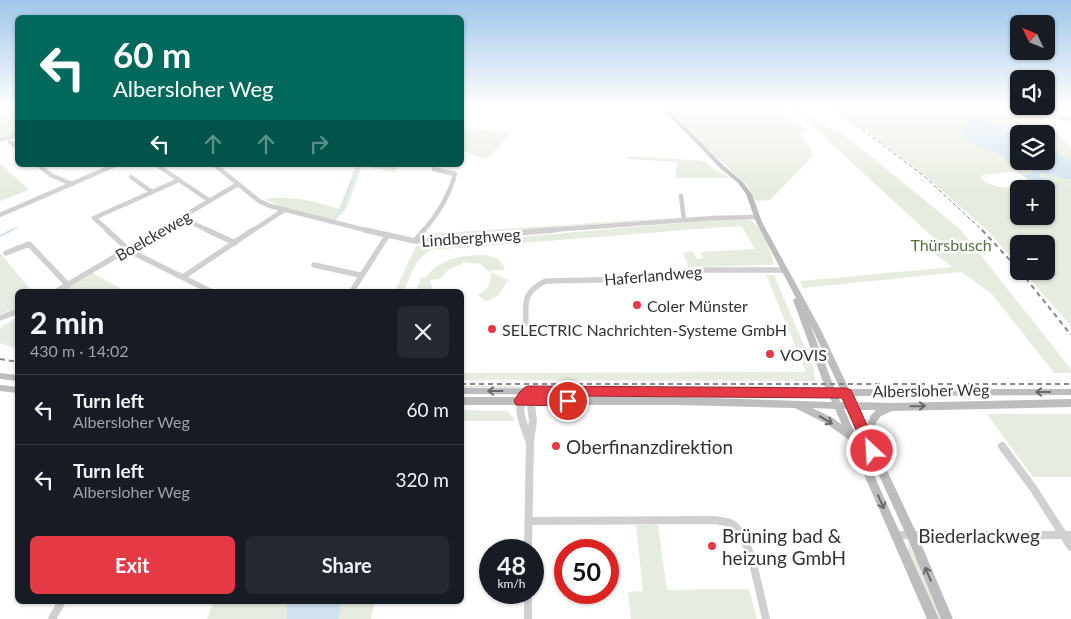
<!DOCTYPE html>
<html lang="en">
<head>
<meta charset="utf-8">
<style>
	:root { --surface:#171b24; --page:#242831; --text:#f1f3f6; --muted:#9ea1a6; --line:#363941; --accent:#e63946 }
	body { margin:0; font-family:Lato,sans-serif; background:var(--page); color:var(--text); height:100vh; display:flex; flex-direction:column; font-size:19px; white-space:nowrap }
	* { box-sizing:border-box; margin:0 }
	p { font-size:16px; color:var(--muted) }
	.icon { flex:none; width:28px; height:28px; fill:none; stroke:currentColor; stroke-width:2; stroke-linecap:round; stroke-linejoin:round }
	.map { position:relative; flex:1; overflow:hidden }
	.sheet { position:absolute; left:15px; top:289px; width:449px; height:315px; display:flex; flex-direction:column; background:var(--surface); border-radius:8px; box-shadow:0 1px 4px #0004 }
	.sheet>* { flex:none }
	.top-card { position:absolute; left:15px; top:15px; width:449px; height:152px; border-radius:8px; box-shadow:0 1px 4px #0004; background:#00695c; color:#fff; overflow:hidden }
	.needle { width:32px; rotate:313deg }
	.fabs { position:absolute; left:1010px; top:15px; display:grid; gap:10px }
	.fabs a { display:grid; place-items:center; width:45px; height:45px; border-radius:8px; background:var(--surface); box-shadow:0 1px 4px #0004; font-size:25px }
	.speed { position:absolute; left:479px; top:539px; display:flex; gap:10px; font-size:25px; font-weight:700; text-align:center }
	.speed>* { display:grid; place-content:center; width:65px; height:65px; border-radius:50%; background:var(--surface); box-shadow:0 1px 4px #0004; line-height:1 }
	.speed small { font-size:12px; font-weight:400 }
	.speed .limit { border:8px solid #d22; background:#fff; color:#111 }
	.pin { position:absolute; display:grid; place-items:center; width:42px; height:42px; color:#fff; margin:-21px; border:2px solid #fff; border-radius:50%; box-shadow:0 1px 5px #0007 }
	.me { position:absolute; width:55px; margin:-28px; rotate:335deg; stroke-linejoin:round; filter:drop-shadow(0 0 4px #0008) }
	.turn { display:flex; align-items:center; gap:18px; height:105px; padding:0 15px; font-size:22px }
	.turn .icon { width:65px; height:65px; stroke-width:2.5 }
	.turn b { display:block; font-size:35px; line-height:42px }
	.lanes { display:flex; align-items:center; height:48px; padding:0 15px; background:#0003; justify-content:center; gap:25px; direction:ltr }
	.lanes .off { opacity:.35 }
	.round { display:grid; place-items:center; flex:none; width:52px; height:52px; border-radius:8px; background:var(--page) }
	.headline { display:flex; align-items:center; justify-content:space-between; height:85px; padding:0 15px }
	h1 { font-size:30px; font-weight:700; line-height:38px }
	.action { display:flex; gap:10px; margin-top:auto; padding:10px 15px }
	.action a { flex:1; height:58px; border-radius:8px; background:var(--accent); color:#fff; font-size:20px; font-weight:700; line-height:58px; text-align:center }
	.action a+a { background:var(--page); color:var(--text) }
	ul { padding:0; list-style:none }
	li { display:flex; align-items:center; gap:15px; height:70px; padding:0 15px; border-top:1px solid var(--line) }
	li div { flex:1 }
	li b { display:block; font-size:19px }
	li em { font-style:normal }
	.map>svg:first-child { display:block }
	.green { fill:#e6ecdf; fill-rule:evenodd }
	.water { fill:#cfe2ee }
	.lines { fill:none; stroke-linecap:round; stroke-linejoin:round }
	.stream-far1 { stroke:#cfe2ee; stroke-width:1 }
	.stream { stroke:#cfe2ee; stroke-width:2 }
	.street-far2 { stroke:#d0d0d0; stroke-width:4.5 }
	.street-far1 { stroke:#d0d0d0; stroke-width:5.5 }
	.street { stroke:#d0d0d0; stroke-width:8 }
	.secondary { fill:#bdbdbd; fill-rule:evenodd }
	.rail-far1 { stroke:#888; stroke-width:1; stroke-dasharray:4 2.5; stroke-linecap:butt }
	.rail { stroke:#888; stroke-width:2; stroke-dasharray:5 4; stroke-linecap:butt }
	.oneway { stroke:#6a6a6a }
	.route { fill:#e63946; stroke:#96252e }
	.poi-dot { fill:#e63946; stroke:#fff; stroke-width:2 }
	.labels { text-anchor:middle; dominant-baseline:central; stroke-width:5; stroke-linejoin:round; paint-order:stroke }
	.street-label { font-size:16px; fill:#333; stroke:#fff }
	.park-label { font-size:16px; fill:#56703f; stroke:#fff }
	.poi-label { font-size:16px; fill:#333; stroke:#fff; text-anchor:start }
	.near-poi-label { font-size:19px; fill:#333; stroke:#fff; text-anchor:start }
	.near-street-label { font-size:19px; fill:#333; stroke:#fff }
</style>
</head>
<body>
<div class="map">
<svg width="1071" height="619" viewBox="0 0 1071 619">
	<rect width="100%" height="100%" fill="#fff"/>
	<path class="green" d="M0 106H18L17 135 0 141Z
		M665 106H779L809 132 801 133 811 149 813 156 770 200 756 201 748 186 694 136Z
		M782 106H799L827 127 842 133 960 229 1071 369V373H1054L992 294 961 272 803 288 800 281 953 267 920 244 934 238 798 113Z
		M833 106H1049L1043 118 1071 147V161L1046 146V134H1023L1013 129 1020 127 1017 125C1006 130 983 120 968 120L973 143 1001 154 1016 165 1032 169 1034 173 1024 175 1056 183 1040 177V174H1048L1071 180V326L1023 271H1046V244H1019V266L987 230 923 174ZM1017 171 1038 189H1046V216H1019L1020 189C1005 187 994 189 981 179L983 175Z
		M461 128 511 132 490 157 482 158 461 150Z
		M629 156 706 161 711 167 730 178H675L677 162 628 159Z
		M0 163 3 166 29 190 0 201Z
		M356 165H400L394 172 362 166 346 209 335 221 283 208 265 199C291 195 315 201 339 209Z
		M685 217 431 238 428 234Z
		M725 219C733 219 746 217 753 222 762 228 773 255 774 265L689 267 683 253 693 251 697 259 703 258 701 252 755 249 742 227 737 226 431 250C416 257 410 277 404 291H395L416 246Z
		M0 253 32 291H18L17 308 0 314Z
		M478 255C490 255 502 257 505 270H492L489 272 480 264 462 262V264L449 269 440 279 430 280 433 291H416L421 278 426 277C440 259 456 257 478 255Z
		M92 273 125 291H62Z
		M493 273 510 281H506C503 292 497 299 485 301L478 295C486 291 493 284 490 274Z
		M766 275H774L814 369 815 381 461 380V373L806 372Z
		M17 317V349L0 343V328Z
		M461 386H769L770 389 461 388Z
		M461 410 507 411 516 421H461Z
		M987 414H1071V477H1033Z
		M636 525H658L667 590 749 589 757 619H631L628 592 643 591Z
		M908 542 925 576 942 619H938L908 551Z
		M214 601H375L371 619H207Z"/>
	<path class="water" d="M968 120C988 120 1006 125 1023 134H1019V161H1046V146L1071 161V180L1041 173 1040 177 1056 183 1061 189 1034 183 1024 175 1033 173 1032 169 1012 164 1001 154 977 146 962 136V128Z
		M285 601H341L339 619H287V609Z"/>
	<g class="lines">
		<path class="stream-far1" d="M0 108 13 110 18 116
			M1013 129 1020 127 1032 106
			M333 220 342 208 358 165
			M9 231 18 227"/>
		<path class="stream" d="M0 236 12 230"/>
		<path class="street-far2" d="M1067 106 1071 109
			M1055 117 1071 119
			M0 140 18 134
			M10 142 18 148
			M38 165 51 175 72 184
			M157 165 210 201
			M215 165 259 201 270 206 369 231
			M131 177 152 192
			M681 196 684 220
			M0 215 115 165
			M181 218 210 231
			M109 231 94 218 179 180
			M158 231 238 184
			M252 231 284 210
			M423 231C437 216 450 194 455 174L434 169
			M538 231 713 218 757 217"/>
		<path class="street-far1" d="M107 230 130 251 210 291
			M207 230 235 243
			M365 230 415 241 554 230
			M415 241 424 230
			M6 253 29 244 68 285
			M314 265 360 275
			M183 277 253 230
			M57 291 160 230
			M352 291 387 236
			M0 318 18 311
			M526 323C525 301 524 291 546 281L643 279 701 270H784
			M528 391 530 398
			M523 398 528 391"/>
		<path class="street" d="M524 397C515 409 525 427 529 440
			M1002 446 1033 488 1071 547
			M529 521 715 520C722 521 731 522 736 527 752 544 760 596 766 619
			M895 535H1071
			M528 550 530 440 533 421 530 397
			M528 592V619
			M52 619 62 601"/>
		<path class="secondary" d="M660 106H665L724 166 742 181 752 194 762 222 821 330 849 389H1071V395L852 396 855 402 892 403 1071 399V407L892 411 881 416 876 422 875 432V445L916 532 953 619H941L908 539 849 409H844L939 619H927L849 440 827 424 795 408 680 405H461V397H680L832 402 829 396 461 394V388L826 390 793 300 796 298 756 222 746 194 738 183 720 168ZM810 324 813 330 840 389 835 390ZM838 396H843L846 402H840ZM812 408 835 409 842 425 833 418ZM858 410H876L871 415 866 427Z
			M0 373 18 375V381L0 379Z
			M0 385 18 387V393L0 391Z"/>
		<path class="rail-far1" d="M831 106 924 176 983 231"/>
		<path class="rail" d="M982 230 1019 270
			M1020 271 1071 335
			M0 359 18 362
			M461 384H1071"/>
	</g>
	<defs><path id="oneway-shaft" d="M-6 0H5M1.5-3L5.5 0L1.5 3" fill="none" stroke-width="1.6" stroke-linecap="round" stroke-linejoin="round" transform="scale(1.25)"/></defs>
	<g class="oneway">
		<use href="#oneway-shaft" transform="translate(495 391) rotate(180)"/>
		<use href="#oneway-shaft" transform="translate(1043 392) rotate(180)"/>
		<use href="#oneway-shaft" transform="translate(918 406) rotate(-1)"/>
		<use href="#oneway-shaft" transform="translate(826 420) rotate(31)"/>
		<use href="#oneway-shaft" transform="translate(881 502) rotate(66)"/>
		<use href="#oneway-shaft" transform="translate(928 574) rotate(-113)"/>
	</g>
	<linearGradient id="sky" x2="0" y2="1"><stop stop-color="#9ec6ea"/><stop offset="0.55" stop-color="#fff"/><stop offset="1" stop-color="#fff" stop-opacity="0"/></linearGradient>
	<rect width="1071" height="193" fill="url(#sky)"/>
	<path class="route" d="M528 386 846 388 851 390 879 451 877 455 872 457 867 455 842 398 571 396 574 401 573 405 568 406 516 405 514 401C517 395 522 388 528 386Z"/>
	<g class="poi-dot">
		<circle cx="637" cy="305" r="5"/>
		<circle cx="492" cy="329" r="5"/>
		<circle cx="770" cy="354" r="5"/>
		<circle cx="556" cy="446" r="5"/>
		<circle cx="712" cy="546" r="5"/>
	</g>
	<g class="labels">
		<g class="street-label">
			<text transform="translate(153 235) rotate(-30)">Boelckeweg</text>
			<text transform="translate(471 237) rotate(-4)">Lindberghweg</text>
			<text transform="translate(653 275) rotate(-5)">Haferlandweg</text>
			<text transform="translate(931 390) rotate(-1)">Albersloher Weg</text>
		</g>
		<g class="park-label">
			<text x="951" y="244">Thürsbusch</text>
		</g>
		<g class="poi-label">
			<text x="647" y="305">Coler Münster</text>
			<text x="502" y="329">SELECTRIC Nachrichten-Systeme GmbH</text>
			<text x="780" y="354">VOVIS</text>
		</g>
		<g class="near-poi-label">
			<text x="566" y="446">Oberfinanzdirektion</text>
			<text x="722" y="535">Brüning bad &amp;<tspan x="722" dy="22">heizung GmbH</tspan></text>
		</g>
		<g class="near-street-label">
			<text x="979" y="535">Biederlackweg</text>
		</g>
	</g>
</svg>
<div class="fabs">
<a><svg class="needle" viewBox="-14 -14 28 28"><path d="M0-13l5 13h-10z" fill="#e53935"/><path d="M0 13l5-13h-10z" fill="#9ea1a6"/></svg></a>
<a><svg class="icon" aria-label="sound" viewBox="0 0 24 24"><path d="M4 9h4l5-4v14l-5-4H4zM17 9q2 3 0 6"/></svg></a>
<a><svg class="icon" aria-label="layers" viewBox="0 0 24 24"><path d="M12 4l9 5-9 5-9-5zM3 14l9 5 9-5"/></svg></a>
<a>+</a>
<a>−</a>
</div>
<div class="speed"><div>48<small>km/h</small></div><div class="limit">50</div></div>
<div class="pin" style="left:568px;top:401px;background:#d93025"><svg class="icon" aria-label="arrive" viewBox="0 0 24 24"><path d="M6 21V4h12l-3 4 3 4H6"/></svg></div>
<svg class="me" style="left:872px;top:451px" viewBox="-20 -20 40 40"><circle r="17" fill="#e63946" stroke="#fff" stroke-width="3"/><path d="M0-11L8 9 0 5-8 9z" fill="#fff"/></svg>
<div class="top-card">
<div class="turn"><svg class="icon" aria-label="left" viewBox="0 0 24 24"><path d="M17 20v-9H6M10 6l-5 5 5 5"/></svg><div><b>60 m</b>Albersloher Weg</div></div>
<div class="lanes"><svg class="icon" aria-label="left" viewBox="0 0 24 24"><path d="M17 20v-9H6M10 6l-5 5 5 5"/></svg><svg class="icon off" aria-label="ahead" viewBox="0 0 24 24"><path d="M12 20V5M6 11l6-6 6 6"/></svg><svg class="icon off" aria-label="ahead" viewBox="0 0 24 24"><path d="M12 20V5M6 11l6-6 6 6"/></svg><svg class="icon off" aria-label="right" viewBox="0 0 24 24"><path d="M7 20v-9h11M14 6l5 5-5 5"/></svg></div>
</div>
<section class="sheet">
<div class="headline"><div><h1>2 min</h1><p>430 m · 14:02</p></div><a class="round"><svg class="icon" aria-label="close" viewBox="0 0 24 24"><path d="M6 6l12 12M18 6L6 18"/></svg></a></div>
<ul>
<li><svg class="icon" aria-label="left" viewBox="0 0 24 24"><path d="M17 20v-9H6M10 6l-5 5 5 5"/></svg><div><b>Turn left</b><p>Albersloher Weg</p></div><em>60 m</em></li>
<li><svg class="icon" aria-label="left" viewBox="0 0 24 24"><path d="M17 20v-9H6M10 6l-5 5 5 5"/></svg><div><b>Turn left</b><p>Albersloher Weg</p></div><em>320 m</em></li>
</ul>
<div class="action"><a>Exit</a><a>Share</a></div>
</section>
</div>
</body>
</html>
